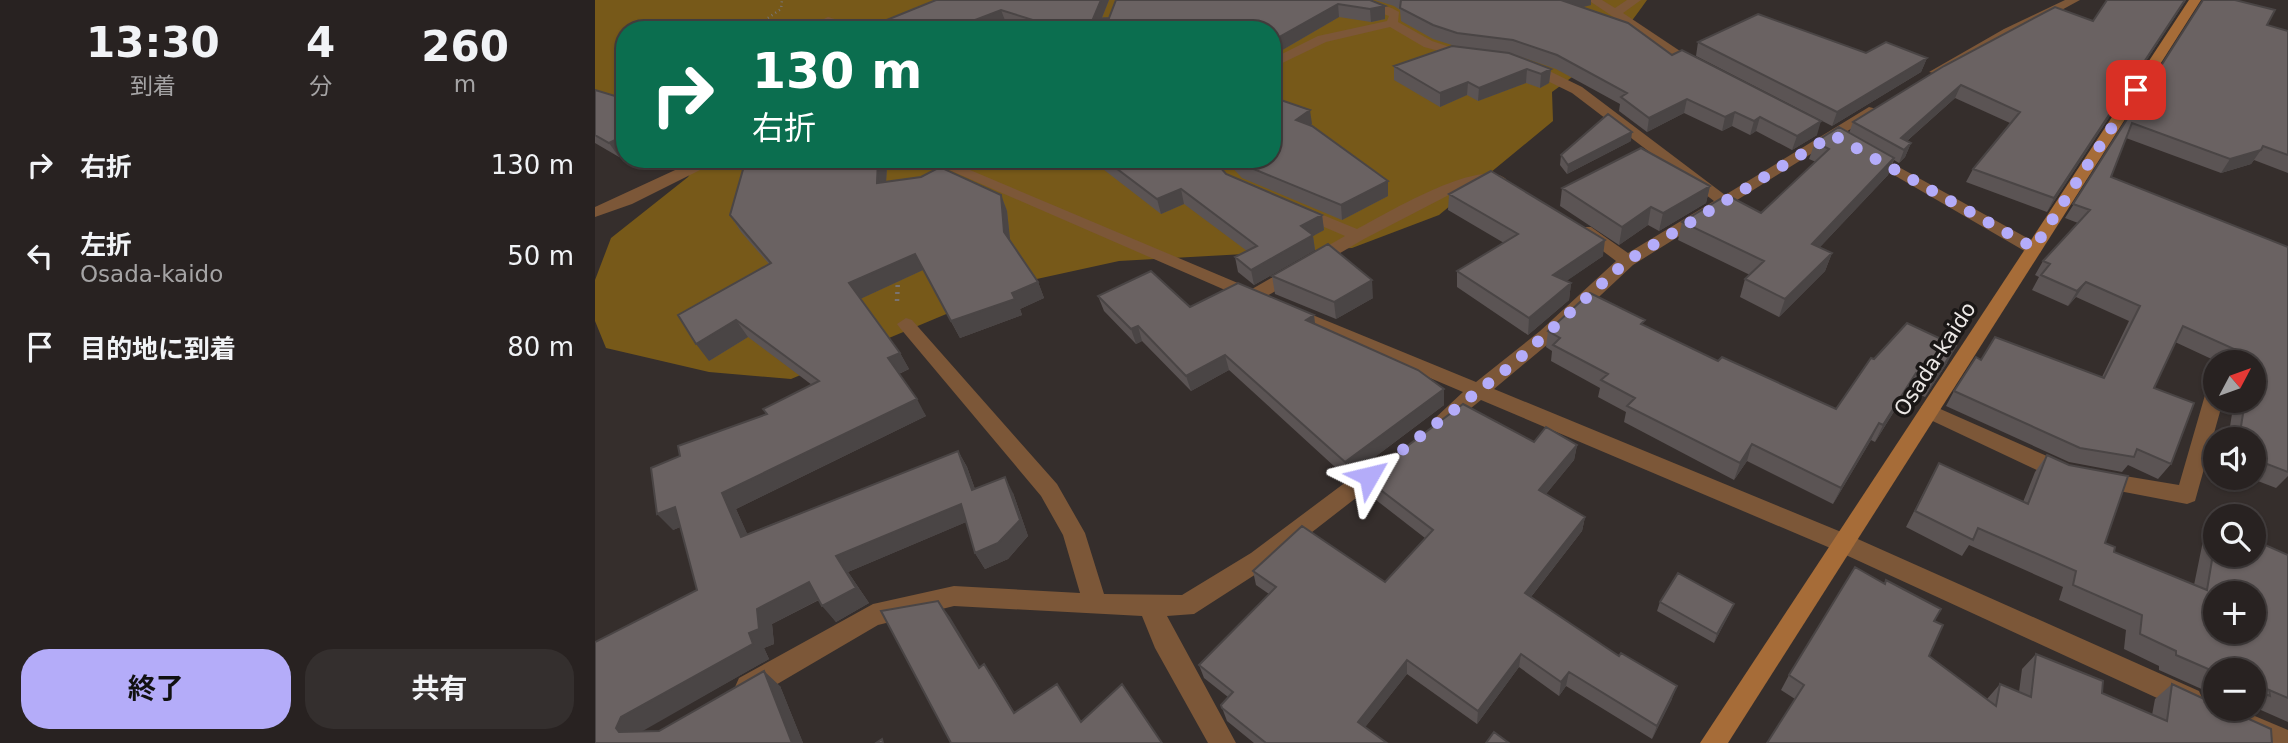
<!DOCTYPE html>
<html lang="ja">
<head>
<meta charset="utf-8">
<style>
	:root { --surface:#282221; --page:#342f2e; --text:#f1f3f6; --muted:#a5a4a5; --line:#443f3f; --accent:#b4acf9 }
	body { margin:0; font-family:"DejaVu Sans","Noto Sans JP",sans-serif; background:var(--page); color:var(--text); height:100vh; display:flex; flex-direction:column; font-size:26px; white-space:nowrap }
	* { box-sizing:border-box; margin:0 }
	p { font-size:23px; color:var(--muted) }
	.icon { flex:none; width:38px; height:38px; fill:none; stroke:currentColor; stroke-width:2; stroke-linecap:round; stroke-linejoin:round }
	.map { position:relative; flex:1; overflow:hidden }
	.side { display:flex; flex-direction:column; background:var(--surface); width:595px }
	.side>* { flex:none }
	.guide { position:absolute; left:21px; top:21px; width:665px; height:147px; border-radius:28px; box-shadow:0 2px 5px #0004,0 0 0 2px var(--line); background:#0b6e4f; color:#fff; overflow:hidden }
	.needle { width:46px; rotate:49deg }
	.tools { position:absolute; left:1608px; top:350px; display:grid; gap:14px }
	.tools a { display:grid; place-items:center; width:63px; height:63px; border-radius:50%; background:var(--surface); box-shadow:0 2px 5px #0004,0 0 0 2px var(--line); font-size:35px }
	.pin { position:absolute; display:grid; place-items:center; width:60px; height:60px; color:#fff; margin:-30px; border-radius:14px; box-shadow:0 4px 10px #0006 }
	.me { position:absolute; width:77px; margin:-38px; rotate:53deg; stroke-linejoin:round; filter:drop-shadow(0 0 5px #0008) }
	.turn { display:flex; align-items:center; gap:24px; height:147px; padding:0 21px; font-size:32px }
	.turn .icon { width:91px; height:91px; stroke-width:2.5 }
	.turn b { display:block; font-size:49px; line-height:60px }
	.eta { display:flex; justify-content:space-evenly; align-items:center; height:119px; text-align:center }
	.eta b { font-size:42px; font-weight:700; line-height:49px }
	.action { display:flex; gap:14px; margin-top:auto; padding:14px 21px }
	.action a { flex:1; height:80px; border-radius:28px; background:var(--accent); color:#111; font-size:28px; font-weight:700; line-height:80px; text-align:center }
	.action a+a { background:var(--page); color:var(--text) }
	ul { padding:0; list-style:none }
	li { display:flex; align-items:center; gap:21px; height:91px; padding:0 21px }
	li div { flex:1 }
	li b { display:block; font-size:26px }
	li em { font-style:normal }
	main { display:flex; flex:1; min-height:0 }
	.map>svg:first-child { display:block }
	.forest { fill:#775919 }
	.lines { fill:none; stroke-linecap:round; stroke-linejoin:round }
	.path-far1 { stroke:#797371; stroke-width:2.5; stroke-dasharray:1 3.5; stroke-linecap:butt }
	.path { stroke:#797371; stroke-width:4.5; stroke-dasharray:2 5; stroke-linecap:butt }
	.service { fill:#7c5738; fill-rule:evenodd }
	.minor { fill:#7c5738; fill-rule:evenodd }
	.secondary { fill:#a66c38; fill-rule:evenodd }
	.wall { fill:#5b5454 }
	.shaded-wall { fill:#4a4545 }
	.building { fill:#6a6262; stroke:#4a4545; stroke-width:2; fill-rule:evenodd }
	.route { stroke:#b4acf9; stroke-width:12; stroke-dasharray:0 21.6 }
	.labels { text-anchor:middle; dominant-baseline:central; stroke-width:7; stroke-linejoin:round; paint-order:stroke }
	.street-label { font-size:21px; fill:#ece8e6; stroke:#1a1716 }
</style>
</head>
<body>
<main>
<section class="side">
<div class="eta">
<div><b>13:30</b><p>到着</p></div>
<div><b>4</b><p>分</p></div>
<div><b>260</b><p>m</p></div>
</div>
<ul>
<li><svg class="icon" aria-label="right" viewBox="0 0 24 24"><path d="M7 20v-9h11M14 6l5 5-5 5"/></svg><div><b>右折</b></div><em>130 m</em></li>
<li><svg class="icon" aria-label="left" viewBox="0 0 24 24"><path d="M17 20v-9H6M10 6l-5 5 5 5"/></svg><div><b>左折</b><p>Osada-kaido</p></div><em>50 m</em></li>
<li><svg class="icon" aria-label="arrive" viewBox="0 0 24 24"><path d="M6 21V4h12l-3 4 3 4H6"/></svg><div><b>目的地に到着</b></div><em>80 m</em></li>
</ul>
<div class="action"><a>終了</a><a>共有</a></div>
</section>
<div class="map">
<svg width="1693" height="743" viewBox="0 0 1693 743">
	<rect width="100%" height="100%" fill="#352e2c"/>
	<path class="forest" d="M0 0H1052C1021 45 1000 60 957 92L958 121 844 215 757 248 524 261 428 282 196 379 114 372 11 348 0 321V280L16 238 93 177 105 159H677V30H30V100L0 102Z"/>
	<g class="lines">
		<path class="path-far1" d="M170 30V20L186 9 187 0"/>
		<path class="path" d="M302 301 303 279"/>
		<path class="service" d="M233 17 243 20 223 30H206Z"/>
		<path class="minor" d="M750 0C770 0 787 2 804 12L803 22 837 41 876 54 870 58 829 47 795 27 731 42 677 68V59L723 36 792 21 794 16Z
			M993 0H1007L1020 8 1032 0H1046L1028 13 1109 67 1098 70Z
			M1470 0H1485L1346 75 1334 72 1409 29Z
			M926 62H936L987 87 1130 195 1274 107 1286 110 1038 265 959 339 899 389 1256 536 1604 691 1608 700 1604 709 1595 712 1586 709 1240 550 886 400 855 425H841L838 420 868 392 691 317 688 313 691 309H703L881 382 945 331 1021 261 984 233V227H996L1033 253 1119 201 977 93 926 68Z
			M1273 150 1445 245 1447 249 1445 253H1433L1268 157V151Z
			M104 159H127L37 204 0 217V207Z
			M329 159H349L657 289 750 236 699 214V208H711L762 229C789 215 886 156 911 179L903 184H875L769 239 660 303Z
			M311 318 317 320 462 484 490 533 509 594 587 595 656 553 783 458 790 456 797 458 801 464 797 470 672 567 599 614 572 616 641 743H613L560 648 547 616 359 606 283 625 162 696 153 699 144 696 140 687 144 678 278 604 359 586 485 593 468 535 446 496 305 328 302 324Z
			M1620 388V401H1628L1600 501 1592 504 1498 486 1495 480 1498 474 1506 472 1584 485 1610 395Z
			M1334 404 1477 467 1480 473 1477 479 1469 481 1461 479 1327 416 1324 411 1327 406Z
			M1655 714 1693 730V743H1661L1646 736 1642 727 1646 718Z"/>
		<path class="secondary" d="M1594 0H1606L1133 743H1105Z"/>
	</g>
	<path class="wall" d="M341 0H514L507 18 775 0 790 19 776 22 744 17 677 56V30H433Z
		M780 0H996V5L987 7 1077 55 1222 135 1197 150 1161 131 1155 135 1137 126 1127 131 1089 113 1052 132 1024 111 1025 104 961 69 914 53 956 69 954 83 945 88 931 83 883 101 872 95 845 107 799 80V66L860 46 838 39 806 21 805 10 799 6Z
		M1591 0 1452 212 1371 182 1378 169 1415 123 1360 98 1312 141 1316 143 1310 157 1304 163 1299 160 1293 175 1224 248 1237 253 1230 271 1184 317 1145 297 1150 279 1155 275 1083 240 1087 222 1166 213 1221 162 1214 159 1220 142 1254 133 1258 122 1498 21Z
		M1608 0 1672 25 1693 31V173L1659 160 1656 164 1626 173 1531 138 1516 177 1693 247V476L1681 488 1655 478H1659V439H1633L1639 401H1659V362H1623L1580 342 1559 388 1576 464 1563 479 1533 465 1527 472 1474 462 1351 406 1359 391 1386 360 1507 377 1534 321 1481 297 1473 306 1437 290 1444 277 1440 275 1448 261 1483 223 1470 218Z
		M1103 42 1271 53 1332 58 1326 72 1237 126 1101 56Z
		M0 90 30 99V155L24 157 0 143Z
		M677 97 717 124 715 125 793 181V196L747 220 647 178 629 159H677Z
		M1036 141 972 174 965 165 966 155Z
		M495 159H618L631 174 727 215 729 230 718 236 720 250 659 285 643 272 640 257 652 251 589 204 566 214Z
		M292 167 291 182 406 195 412 211 415 241 443 282 449 298 425 309 427 315 365 338 328 270 265 299 305 353 314 369 304 374 331 416 141 509 152 534 363 451 372 467 380 489 418 493 433 536 413 559 390 569 380 553 371 522 253 572 274 603 241 622 224 600 177 624 179 644 169 648 174 659 46 731H64L185 686 208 743H0L102 590 85 527 78 530 85 456 172 414 217 385 153 337 114 361 174 264 146 232 135 215Z
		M1115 186 1111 203 1064 231 1053 225 1024 245 965 206 967 188Z
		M854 194 1008 256 971 281 976 283 974 300 933 335 862 287V271L909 243 853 210Z
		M677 276 778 298 741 319 680 294Z
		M503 296 720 324 849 389V405L752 478 634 370 596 391 547 341 541 344 509 311Z
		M1049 326 1123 361 1241 409 1279 359 1352 363 1330 397 1313 389 1280 442 1276 440 1238 504 1152 461 1139 480 1029 422 1031 412 1003 397 1005 388 956 361 957 351 951 347 953 331Z
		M939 442 982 445 979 460 951 494 990 517 987 531 936 597 1077 699 1057 739 971 686 964 696 924 667 882 724 812 674 770 727 792 743H659L632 721 626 705 633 697 609 678 604 665 674 594 661 585 658 571 790 582 830 538 772 493 770 478Z
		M1452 455 1510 543 1519 552 1599 585 1608 541 1620 528V555H1693V722L1659 707V670H1620V695L1564 670V666L1529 649 1531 630 1464 600 1468 587 1374 545 1367 556 1311 527 1335 480 1344 463 1428 502 1440 472Z
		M1291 580 1339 621 1334 656 1392 699 1405 684 1424 692 1427 669 1441 654 1507 693 1557 715 1560 699 1577 684 1676 729 1200 699 1186 690 1194 675 1289 583Z
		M1065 602 1139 604 1119 643 1062 611Z"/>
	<path class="shaded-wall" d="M506 0H514L502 30 498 19Z
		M966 0H996V5L965 13Z
		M1590 0H1591L1452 212 1459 198Z
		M743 4 744 17 677 56V41Z
		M790 6V19L776 22 775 9Z
		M406 10 411 23 393 30H354Z
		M1332 58 1326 72 1237 126 1242 112Z
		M932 69 931 83 883 101 884 88Z
		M956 69 954 83 945 88 946 74Z
		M873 82 872 95 845 107V93Z
		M1366 85 1360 98 1305 147 1306 138Z
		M1092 99 1089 113 1052 132 1054 118Z
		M715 110 717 124 703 134 701 120Z
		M1140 112 1137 126 1127 131 1130 117Z
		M1165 117 1161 131 1155 135 1159 121Z
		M1226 121 1222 135 1197 150 1202 136Z
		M1037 132 1036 141 972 174 973 165Z
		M20 140 30 153V155L24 157 14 143Z
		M1316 143 1310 157 1304 163 1309 150Z
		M1666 150 1656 164 1626 173 1635 159Z
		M1299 158 1293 175 1211 262 1217 244Z
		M60 159H80L64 166Z
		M283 159H288L292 167 290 199 282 183Z
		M793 181V196L747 220 746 205Z
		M1115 186 1111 203 1064 231 1068 213Z
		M586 189 589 204 566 214 562 199Z
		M406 195 412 211 416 248 409 232Z
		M1056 207 1053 225 1024 245 1027 227Z
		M727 215 729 230 718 236 720 250 659 285 656 270 706 226Z
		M1010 240 1008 256 957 291 958 275Z
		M1237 253 1230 271 1184 317 1190 299Z
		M320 254 328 270 263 300 254 283Z
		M777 280 778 298 741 319 739 302Z
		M443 282 449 298 425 309 427 315 365 338 356 321Z
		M1491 282 1481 297 1473 306 1482 291Z
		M976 283 974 300 933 335 934 318Z
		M719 315 721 331 711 320Z
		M141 320 153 337 114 361 101 344Z
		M543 326 547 341 541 344 536 329Z
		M1361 346 1352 363 1330 397 1339 380Z
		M305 353 314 369 303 374 293 358Z
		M630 355 634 370 596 391 591 376Z
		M1321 373 1313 389 1280 442 1288 425Z
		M849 389V405L752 478 750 462Z
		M322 399 331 416 141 509 161 553 146 537 127 493Z
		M1284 423 1276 440 1238 504 1246 488Z
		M1157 444 1152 461 1139 480 1145 463Z
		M982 445 979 460 942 505 944 490Z
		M363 451 372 467 386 506 377 490Z
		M410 477 418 493 433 536 413 559 390 569 380 553Z
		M366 504 376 520 253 572 274 603 241 622 227 606 241 556Z
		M80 507 95 523 78 530 62 514Z
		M990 517 987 531 928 607 930 593Z
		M214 582 227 598 177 624 179 644 169 648 174 659 46 732H24L21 728 26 717 154 633 162 609Z
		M343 601 355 617 395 683 384 668Z
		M1139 604 1135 613 1119 643 1122 634Z
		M926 654 924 667 882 724 883 711Z
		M812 660V674L764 735 763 722Z
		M389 664 400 680 429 728 419 713Z
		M169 671 185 686 208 743H197Z
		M974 672 971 686 964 696 966 682Z
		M1082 686 1077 699 1057 739 1062 726Z"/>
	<path class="building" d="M341 0H506L498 19 514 18 521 0H775L790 6 775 9 743 4 677 41V30H470L406 10 354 30H267Z
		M806 0H967H966L1033 23 1077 55 1087 50 1226 121 1202 136 1165 117 1159 121 1140 112 1130 117 1092 99 1054 118 1026 97 1032 93 962 55 918 40 862 33 838 25 805 8Z
		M1512 0H1590L1459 198 1378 169 1425 112 1366 85 1306 138 1316 143 1309 150 1258 122 1349 66 1460 7 1498 21Z
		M1608 0H1640L1680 10 1672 25 1693 31V155L1668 146 1666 150 1635 159 1537 123 1516 177 1693 247V472L1659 459V439H1644L1650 401H1659V362H1656L1657 357 1588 326 1559 388 1599 403 1576 464 1542 449 1539 457 1485 448 1359 391 1381 357 1386 360 1400 337 1509 378 1545 306 1491 282 1482 291 1446 275 1455 264 1448 261 1495 210 1478 204Z
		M1163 14 1271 53 1291 42 1332 58 1242 112 1103 42Z
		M857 46 914 53 956 69 946 74 932 69 884 88 873 82 845 93 799 66Z
		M0 90 30 99V142L27 143 20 140 14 143 0 135Z
		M677 97 715 110 701 120 717 126 793 181 746 205 644 163 640 159H677Z
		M1013 114 1037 132 973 165 966 155Z
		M1244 127 1299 158 1217 244 1237 253 1190 299 1150 279 1169 261 1087 222 1132 195 1166 213 1234 149 1220 142Z
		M1046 148 1115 186 1068 213 1056 207 1027 227 967 188Z
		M151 159H283L282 183 326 177 345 167 406 195 409 232 443 282 417 293 420 299 356 321 320 254 254 283 305 353 293 358 322 399 127 493 146 537 363 451 377 490 410 477 425 520 403 543 380 553 366 504 241 556 261 588 227 606 214 582 162 609 164 629 154 633 158 644 26 717 21 728 24 732 64 731 169 671 197 743H0V642L102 590 80 507 62 514 56 468 85 456 83 446 172 414 168 409 224 381 141 320 101 344 83 315 176 263 135 215Z
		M509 159H618L631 174 727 215 706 226 718 235 656 270 640 257 662 246 586 189 562 199Z
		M896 171 1010 240 958 275 976 283 934 318 862 271 923 234 854 194Z
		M733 244 777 280 739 302 677 276Z
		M556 271 595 307 643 283 719 315 711 320 823 370 849 389 750 462 630 355 591 376 543 326 536 329 503 296Z
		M995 293 1050 320 1046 324 1123 361 1127 357 1241 409 1276 358 1279 359 1312 323 1361 346 1339 380 1321 373 1288 425 1284 423 1246 488 1157 444 1145 463 1032 406 1040 398 1006 380 1013 374 958 345 965 338 953 331Z
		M868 404 939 442 951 427 982 445 944 490 990 517 930 593 1024 656 1026 653 1082 686 1062 726 974 672 966 682 926 654 883 711 812 660 763 722 792 743H671L627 708 626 705 638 692 604 665 681 587 658 571 707 526 790 582 838 530 770 478Z
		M1452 455 1474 465 1533 476 1510 543 1520 547 1519 552 1612 590 1620 542V555H1659V540L1693 555V698L1674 690 1675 696 1665 692H1659V670H1620V672L1581 655V651L1545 634 1547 615 1478 585 1481 571 1383 528 1378 540 1320 511 1344 463 1433 504ZM1620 593H1659V632H1620Z
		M1260 567 1290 584 1291 580 1346 609 1339 621 1348 625 1334 656 1401 706 1405 684 1436 697 1441 654 1508 681 1507 693 1572 721 1577 684 1620 704V709H1632L1676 729 1677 743H1172L1209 685 1194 675Z
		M1083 573 1139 604 1122 634 1065 602Z
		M343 601 384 668 389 664 419 713 462 684 486 722 527 684 567 743H356L286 611Z
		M899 732 914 743H891Z
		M287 739 288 743H281Z"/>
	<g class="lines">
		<path class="route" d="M774 476 918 364 1032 261 1238 135 1439 248 1541 90"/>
	</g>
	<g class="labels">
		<g class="street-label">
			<text transform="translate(1340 359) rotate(-57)">Osada-kaido</text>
		</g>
	</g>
</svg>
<div class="tools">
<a><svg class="needle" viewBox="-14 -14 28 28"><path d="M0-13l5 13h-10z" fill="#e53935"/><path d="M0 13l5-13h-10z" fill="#a5a4a5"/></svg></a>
<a><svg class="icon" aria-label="sound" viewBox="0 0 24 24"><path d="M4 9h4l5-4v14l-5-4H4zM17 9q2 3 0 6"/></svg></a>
<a><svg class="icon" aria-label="search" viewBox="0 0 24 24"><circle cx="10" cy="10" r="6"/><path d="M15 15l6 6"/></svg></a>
<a>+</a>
<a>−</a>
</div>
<div class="pin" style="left:1541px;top:90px;background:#d93025"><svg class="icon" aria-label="arrive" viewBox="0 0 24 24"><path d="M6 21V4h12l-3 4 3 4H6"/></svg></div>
<svg class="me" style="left:774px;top:476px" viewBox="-20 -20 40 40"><path d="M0-17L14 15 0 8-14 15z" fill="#b4acf9" stroke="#fff" stroke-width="4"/></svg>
<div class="guide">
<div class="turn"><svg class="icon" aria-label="right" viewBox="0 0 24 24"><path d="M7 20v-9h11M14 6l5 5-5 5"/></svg><div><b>130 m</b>右折</div></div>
</div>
</div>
</main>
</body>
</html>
